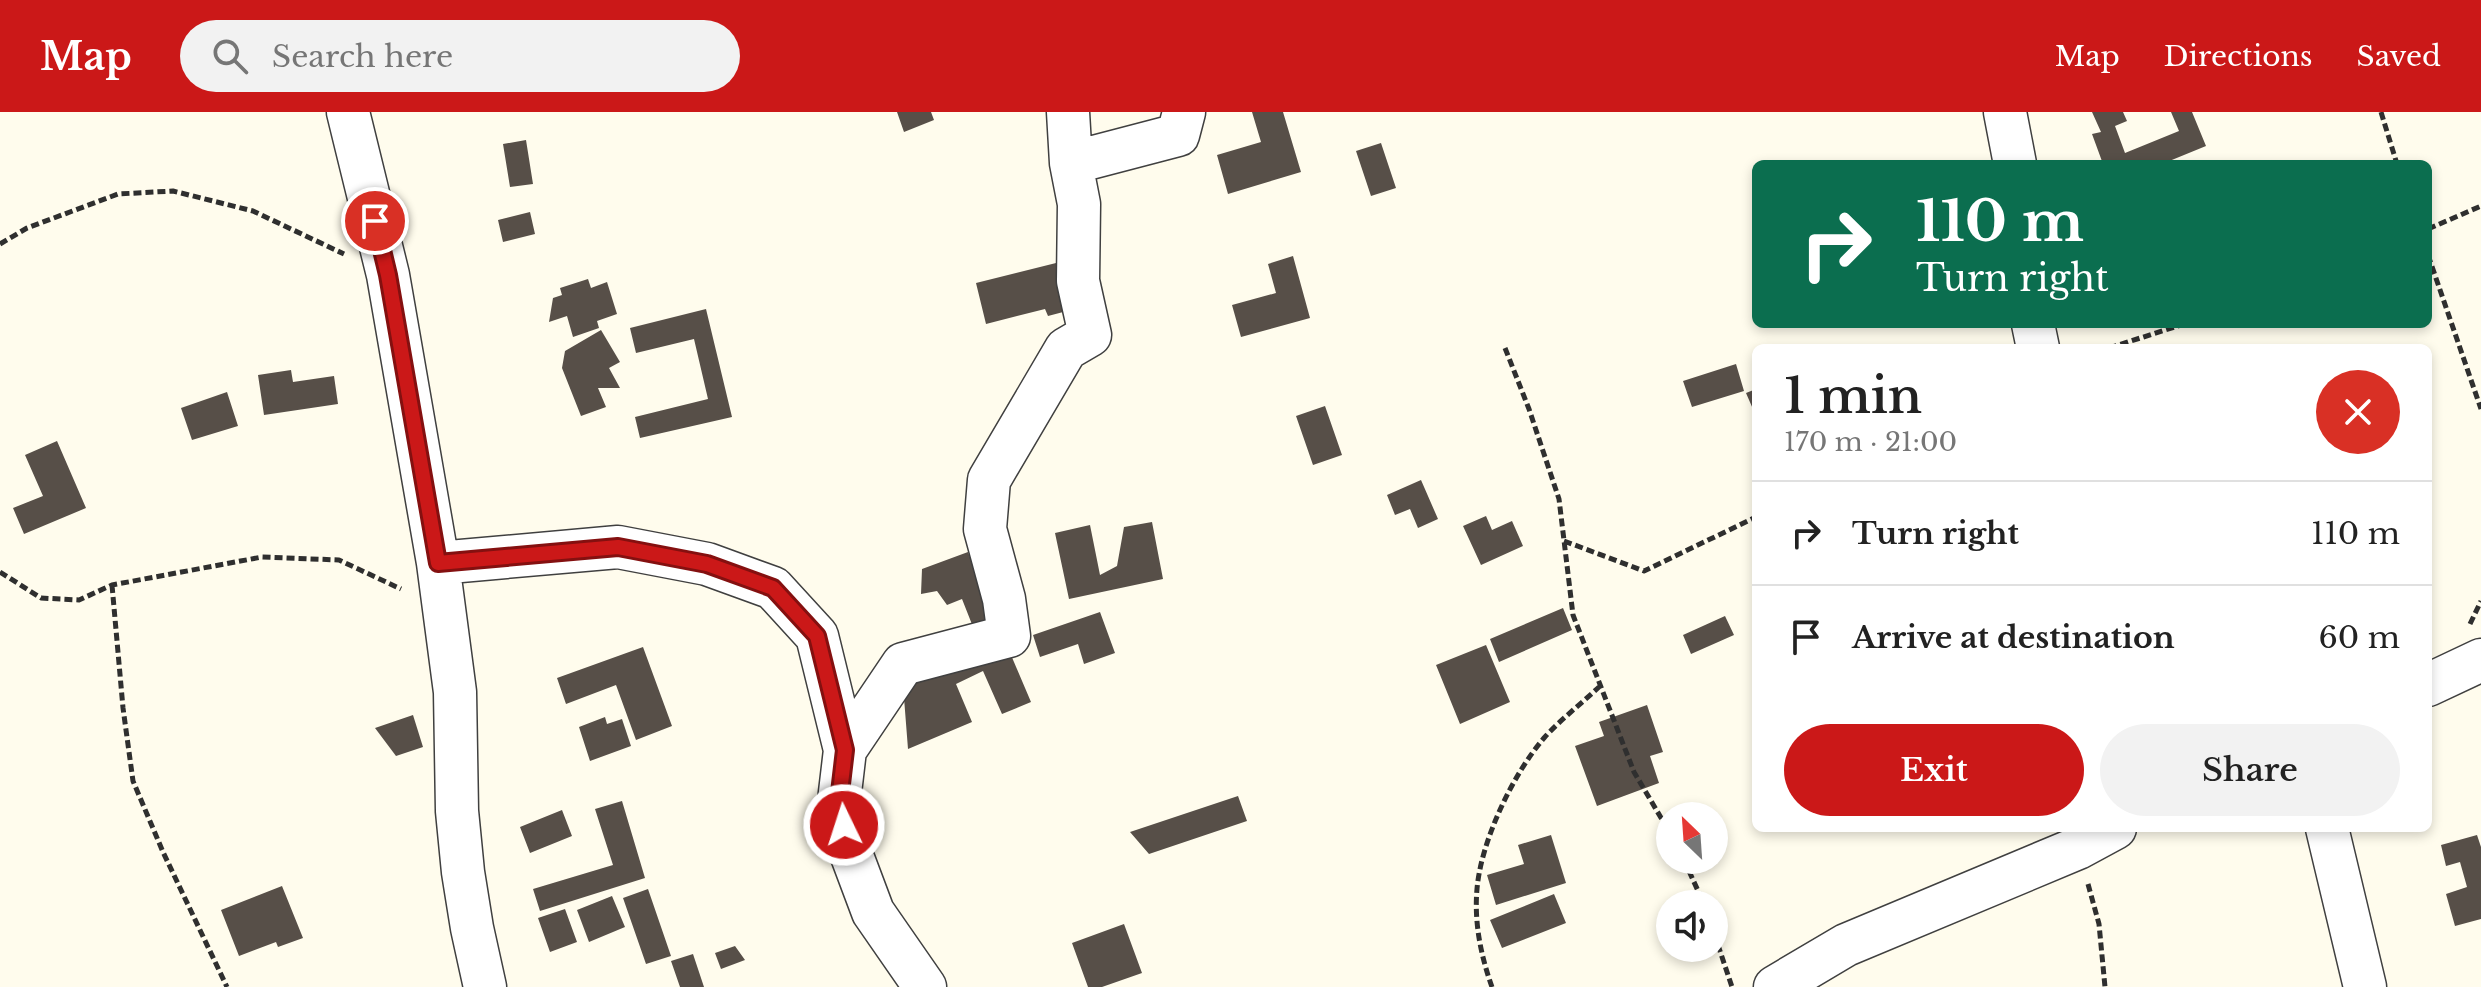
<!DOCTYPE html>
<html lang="en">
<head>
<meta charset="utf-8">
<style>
	:root { --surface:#fff; --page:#f2f2f2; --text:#222; --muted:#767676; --line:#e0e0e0; --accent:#cb1818 }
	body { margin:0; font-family:"Libre Baskerville",serif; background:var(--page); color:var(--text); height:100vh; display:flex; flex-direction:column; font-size:30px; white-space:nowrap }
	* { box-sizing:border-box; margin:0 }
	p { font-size:26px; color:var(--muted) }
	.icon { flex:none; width:44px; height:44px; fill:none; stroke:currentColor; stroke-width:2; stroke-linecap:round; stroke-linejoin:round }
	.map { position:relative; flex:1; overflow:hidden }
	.drawer { position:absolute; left:1752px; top:232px; width:680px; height:488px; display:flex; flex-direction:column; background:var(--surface); border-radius:12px; box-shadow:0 4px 12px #0003 }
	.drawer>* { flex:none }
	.banner { position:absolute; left:1752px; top:48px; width:680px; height:168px; border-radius:12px; box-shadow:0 4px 12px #0003; background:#0b6e4f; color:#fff; overflow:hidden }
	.needle { width:52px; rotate:335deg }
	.tools { position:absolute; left:1656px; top:690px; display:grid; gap:16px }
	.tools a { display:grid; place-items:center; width:72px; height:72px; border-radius:50%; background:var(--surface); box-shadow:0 4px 12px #0003; font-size:40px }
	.pin { position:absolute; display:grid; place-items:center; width:68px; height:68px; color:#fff; margin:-34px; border:4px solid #fff; border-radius:50%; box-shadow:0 2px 8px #0007 }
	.me { position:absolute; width:88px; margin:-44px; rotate:356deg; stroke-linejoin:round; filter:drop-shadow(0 0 6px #0008) }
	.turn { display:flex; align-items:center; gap:28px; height:168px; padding:0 32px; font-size:36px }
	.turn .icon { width:104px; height:104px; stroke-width:2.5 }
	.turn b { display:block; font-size:56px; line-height:68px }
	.round { display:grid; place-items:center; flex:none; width:84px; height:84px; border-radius:42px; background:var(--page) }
	.overview { display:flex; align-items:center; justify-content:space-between; height:136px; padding:0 32px }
	h1 { font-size:48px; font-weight:600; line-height:60px }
	.action { display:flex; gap:16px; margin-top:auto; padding:16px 32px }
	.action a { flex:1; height:92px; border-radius:48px; background:var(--accent); color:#fff; font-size:32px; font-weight:600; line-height:92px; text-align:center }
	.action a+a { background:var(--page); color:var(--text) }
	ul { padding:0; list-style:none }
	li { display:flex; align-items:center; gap:24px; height:104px; padding:0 32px; border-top:2px solid var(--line) }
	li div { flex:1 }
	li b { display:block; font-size:30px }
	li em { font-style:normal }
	header { display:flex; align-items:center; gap:48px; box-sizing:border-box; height:112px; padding:0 40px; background:var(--accent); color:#fff }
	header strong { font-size:38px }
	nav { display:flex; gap:44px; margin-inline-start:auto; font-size:28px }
	.search { width:560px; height:72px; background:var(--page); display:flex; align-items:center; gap:20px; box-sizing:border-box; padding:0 28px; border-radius:44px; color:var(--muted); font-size:30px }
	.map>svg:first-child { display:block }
	.building { fill:#574f48 }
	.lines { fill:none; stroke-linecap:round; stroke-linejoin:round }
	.street-casing { stroke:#404040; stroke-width:45 }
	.path { stroke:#2f2f2f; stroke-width:5; stroke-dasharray:8 4; stroke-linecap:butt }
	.street { stroke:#fff; stroke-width:42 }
	.route-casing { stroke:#841010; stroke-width:20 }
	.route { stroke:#cb1818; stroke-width:14 }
</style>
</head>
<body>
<header>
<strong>Map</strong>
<div class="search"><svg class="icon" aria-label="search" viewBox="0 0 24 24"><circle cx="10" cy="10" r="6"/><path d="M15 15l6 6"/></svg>Search here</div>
<nav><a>Map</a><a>Directions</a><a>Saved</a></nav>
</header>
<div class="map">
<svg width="2481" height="875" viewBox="0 0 2481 875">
	<rect width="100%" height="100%" fill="#fffced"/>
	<path class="building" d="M897 0H931L934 8 904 20Z
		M1252 0H1283L1301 60 1228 82 1217 43 1261 30Z
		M2092 0H2123L2127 9 2115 14 2125 41 2179 19 2171 0H2192L2206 34 2162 52H2103L2092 22 2101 20Z
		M526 28 533 72 510 75 503 32Z
		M1381 31 1396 76 1371 84 1356 39Z
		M530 100 535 122 503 130 498 108Z
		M1293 144 1310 206 1241 225 1232 193 1276 181 1268 152Z
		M1056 151 1067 199 1048 204 1045 197 986 212 976 171Z
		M588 167 591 176 607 170 617 202 597 209 599 216 573 225 567 204 549 210 553 186 562 183 560 176Z
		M706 197 732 305 640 326 635 305 708 287 694 227 636 241 630 216Z
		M601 218 620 250 609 256 620 276H598L606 295 581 304 562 256 565 239Z
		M1736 252 1744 279 1692 295 1683 269Z
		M291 258 293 270 334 264 338 292 264 303 258 263Z
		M1756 277V304L1746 281Z
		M227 280 238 314 192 328 181 296Z
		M1325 294 1342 343 1313 353 1296 304Z
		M57 329 86 396 24 422 13 396 43 384 25 343Z
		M1421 368 1438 407 1418 416 1410 397 1395 403 1387 383Z
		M1486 404 1492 418 1512 409 1523 434 1481 453 1463 414Z
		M1152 410 1163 467 1069 487 1055 421 1090 413 1100 463 1117 454 1124 415Z
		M968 440 995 512 975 520 962 487 947 493 937 479 921 482 922 457Z
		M1563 496 1572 518 1499 550 1490 527Z
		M1100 500 1115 541 1084 552 1078 532 1040 545 1033 523Z
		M1725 504 1734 523 1691 542 1683 523Z
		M1005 529 1031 590 1002 602 983 559 956 572 972 610 908 637 903 573Z
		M1486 533 1510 590 1460 612 1436 553Z
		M643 535 672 614 636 628 616 573 566 592 557 566Z
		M1647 593 1663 640 1650 644 1659 671 1597 694 1575 634 1604 624 1599 610Z
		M413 603 423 635 396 644 375 616Z
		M605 605 607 612 622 607 631 634 590 649 579 615Z
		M1238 684 1247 709 1149 742 1130 720Z
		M622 689 645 766 540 799 533 777 613 753 595 697Z
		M562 698 572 724 530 741 520 715Z
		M1551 723 1566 771 1496 793 1487 763 1524 752 1518 733Z
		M2477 723 2481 735V807L2455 814 2446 782 2467 775 2460 750 2446 754 2441 733Z
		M282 774 303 826 278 835 276 830 239 844 221 798Z
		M648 777 671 844 646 852 623 786Z
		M1554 782 1566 811 1502 836 1490 808Z
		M612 784 625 815 589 830 577 798Z
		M565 797 577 830 550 840 538 806Z
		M1124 812 1142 861 1102 875H1088L1072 831Z
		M735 834 745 848 721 857 715 841Z
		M693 842 704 875H680L671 849Z"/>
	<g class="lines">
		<defs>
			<path id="street" d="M348 0 388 163 438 451 455 580 457 699 463 760 472 816 485 875
				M2005 0 2015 52
				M1071 51 1178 23 1184 0
				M2033 212 2038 236
				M438 451 618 435 707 452 773 476 817 524 845 638 839 689 849 736 873 800 925 875
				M2428 573 2481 548
				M845 638 903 552 1009 524 1004 487 985 417 989 368 1066 237 1090 223 1078 169 1079 92 1071 51 1068 0
				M2327 716 2365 875
				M1775 875 1846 833 2078 736 2115 716"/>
		</defs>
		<use href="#street" class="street-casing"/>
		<path class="path" d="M2381 0 2397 52
			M2428 117 2481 94
			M0 132 27 116 118 82 173 79 253 99 344 142
			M2428 143 2481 297
			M1505 236 1529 297 1559 387 1573 503 1634 660 1670 721
			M2109 236 2184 212
			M1564 429 1644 459 1756 405
			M0 460 41 486 79 488 112 473 262 445 339 448 401 477
			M112 473 123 596 133 669 163 740 227 875
			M2470 512 2481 489
			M1684 748 1704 792
			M2088 772 2099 812 2105 875
			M1714 821 1732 875
			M1492 875C1481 844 1474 811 1477 777 1481 729 1513 662 1544 626 1561 607 1581 592 1599 575"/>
		<use href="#street" class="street"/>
	</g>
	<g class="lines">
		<defs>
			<path id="route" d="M375 109 388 163 438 451 618 435 707 452 773 476 817 524 845 638 839 689 844 713"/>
		</defs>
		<use href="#route" class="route-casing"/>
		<use href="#route" class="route"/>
	</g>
</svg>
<div class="tools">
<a><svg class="needle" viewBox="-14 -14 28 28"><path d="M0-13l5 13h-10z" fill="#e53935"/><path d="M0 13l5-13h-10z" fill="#767676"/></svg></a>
<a><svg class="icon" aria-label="sound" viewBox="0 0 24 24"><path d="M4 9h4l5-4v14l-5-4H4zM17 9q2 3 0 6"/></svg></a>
</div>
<div class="pin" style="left:375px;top:109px;background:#d93025"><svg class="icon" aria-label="arrive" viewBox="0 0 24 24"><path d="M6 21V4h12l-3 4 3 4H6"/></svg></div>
<svg class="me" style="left:844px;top:713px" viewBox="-20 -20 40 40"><circle r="17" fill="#cb1818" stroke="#fff" stroke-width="3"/><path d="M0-11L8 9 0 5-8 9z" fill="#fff"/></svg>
<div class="banner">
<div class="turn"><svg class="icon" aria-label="right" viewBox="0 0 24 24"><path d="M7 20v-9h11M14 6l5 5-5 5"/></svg><div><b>110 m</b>Turn right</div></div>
</div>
<section class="drawer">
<div class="overview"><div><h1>1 min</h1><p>170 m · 21:00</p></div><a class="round" style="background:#d93025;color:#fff"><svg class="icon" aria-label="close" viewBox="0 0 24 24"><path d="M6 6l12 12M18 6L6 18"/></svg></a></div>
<ul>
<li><svg class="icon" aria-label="right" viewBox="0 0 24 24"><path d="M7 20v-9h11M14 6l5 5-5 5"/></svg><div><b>Turn right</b></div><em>110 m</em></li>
<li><svg class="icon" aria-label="arrive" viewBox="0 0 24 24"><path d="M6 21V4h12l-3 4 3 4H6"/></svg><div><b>Arrive at destination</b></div><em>60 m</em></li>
</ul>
<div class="action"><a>Exit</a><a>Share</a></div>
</section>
</div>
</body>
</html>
